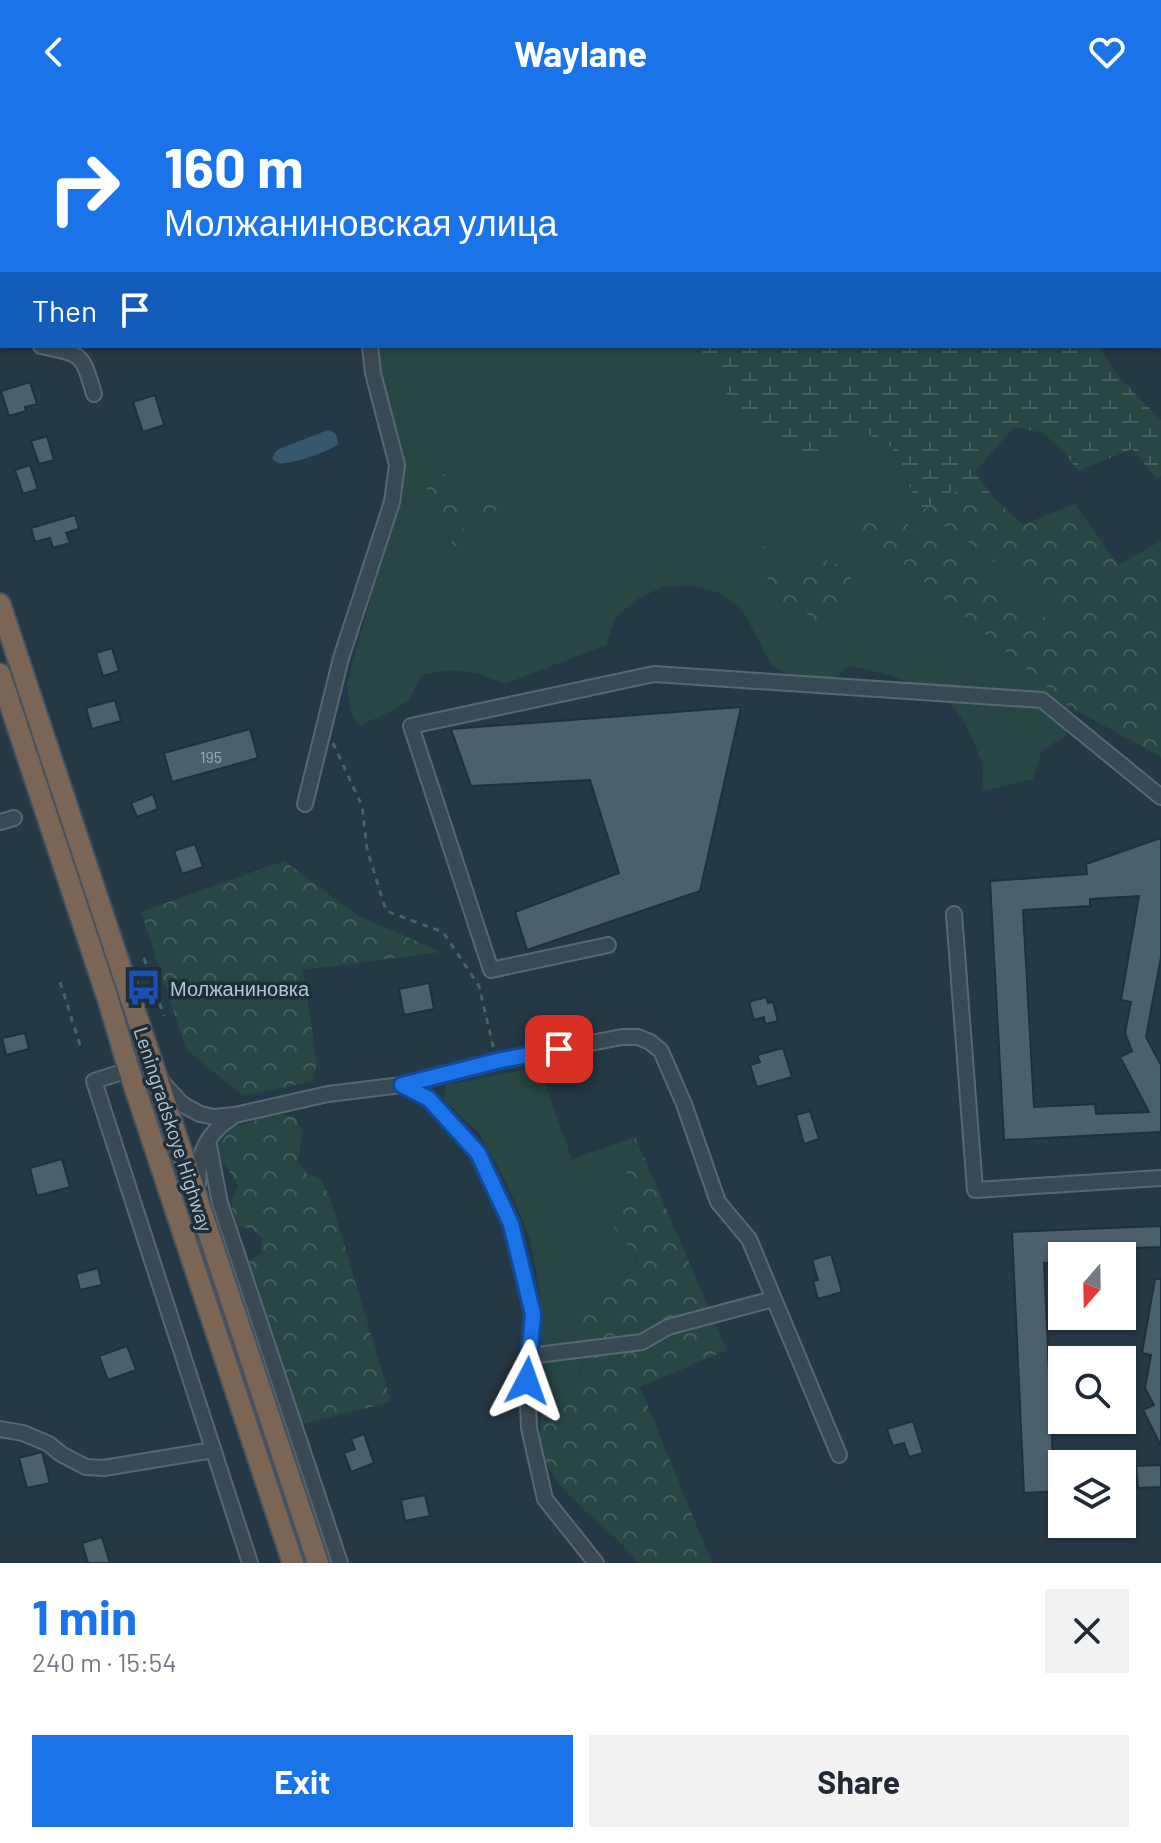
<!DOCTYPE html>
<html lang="en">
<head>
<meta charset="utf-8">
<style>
	:root { --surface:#fff; --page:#f2f2f3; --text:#1f2937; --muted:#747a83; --accent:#1a73e8 }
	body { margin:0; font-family:Barlow,sans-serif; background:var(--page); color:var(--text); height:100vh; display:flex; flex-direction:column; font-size:30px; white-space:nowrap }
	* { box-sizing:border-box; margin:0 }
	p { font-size:26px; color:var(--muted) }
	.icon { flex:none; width:44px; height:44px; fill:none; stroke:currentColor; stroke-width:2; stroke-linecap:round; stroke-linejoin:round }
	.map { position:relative; height:1459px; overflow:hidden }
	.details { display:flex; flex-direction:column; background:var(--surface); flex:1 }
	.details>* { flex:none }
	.hud { position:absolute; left:0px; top:0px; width:1162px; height:244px; box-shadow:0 2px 6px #0004; background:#1a73e8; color:#fff; overflow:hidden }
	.needle { width:52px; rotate:200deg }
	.tools { position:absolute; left:1048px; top:1138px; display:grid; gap:16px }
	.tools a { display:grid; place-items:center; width:88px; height:88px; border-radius:0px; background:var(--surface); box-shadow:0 2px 6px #0004; font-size:40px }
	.pin { position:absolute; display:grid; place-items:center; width:68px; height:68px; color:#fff; margin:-34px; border-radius:16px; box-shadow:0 4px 12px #0006 }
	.me { position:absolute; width:88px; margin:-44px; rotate:4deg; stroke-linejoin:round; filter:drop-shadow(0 0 6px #0008) }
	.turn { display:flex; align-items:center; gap:28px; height:168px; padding:0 32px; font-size:36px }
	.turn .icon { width:104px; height:104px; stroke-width:2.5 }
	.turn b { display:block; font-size:56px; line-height:68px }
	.then { display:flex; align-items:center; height:76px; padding:0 32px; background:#0003; gap:16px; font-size:30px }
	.round { display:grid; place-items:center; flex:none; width:84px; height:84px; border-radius:0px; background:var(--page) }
	.summary { display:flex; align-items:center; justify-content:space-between; height:136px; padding:0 32px }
	h1 { font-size:48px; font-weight:700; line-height:60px; color:var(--accent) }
	.cta { display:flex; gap:16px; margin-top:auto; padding:16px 32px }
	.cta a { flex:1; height:92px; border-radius:0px; background:var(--accent); color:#fff; font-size:32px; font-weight:700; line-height:92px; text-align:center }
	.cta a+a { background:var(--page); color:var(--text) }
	header { display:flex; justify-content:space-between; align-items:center; height:104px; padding:0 32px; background:var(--accent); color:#fff; font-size:36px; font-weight:700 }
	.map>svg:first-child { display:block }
	.grass { fill:#274644; fill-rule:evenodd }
	.forest { fill:url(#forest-crowns) }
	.wetland { fill:url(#wetland-marsh) }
	.water { fill:#37576d }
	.building { fill:#4b606d; stroke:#20303c; stroke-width:2; fill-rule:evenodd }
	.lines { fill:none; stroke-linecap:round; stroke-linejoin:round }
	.minor-casing { stroke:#586672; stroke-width:18 }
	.highway-casing { stroke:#44535f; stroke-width:24 }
	.path { stroke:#476362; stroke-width:3; stroke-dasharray:6 6; stroke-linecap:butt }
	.minor { stroke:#394954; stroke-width:14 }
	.highway { stroke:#7b6656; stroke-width:20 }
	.rail-casing { stroke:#5b6e7b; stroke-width:7 }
	.rail { stroke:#1e2e3a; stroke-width:4; stroke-dasharray:12; stroke-linecap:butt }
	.route-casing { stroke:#114b97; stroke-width:20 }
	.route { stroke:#1a73e8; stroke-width:14 }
	.labels { text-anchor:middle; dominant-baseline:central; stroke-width:7; stroke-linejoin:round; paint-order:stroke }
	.number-label { font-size:16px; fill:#9caab6 }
	.poi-label { font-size:20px; fill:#b7c3ce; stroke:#1e2e3a; text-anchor:start }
	.street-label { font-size:20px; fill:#b7c3ce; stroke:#1e2e3a }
</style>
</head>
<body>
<header><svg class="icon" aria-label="back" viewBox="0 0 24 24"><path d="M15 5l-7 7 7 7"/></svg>Waylane<svg class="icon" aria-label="heart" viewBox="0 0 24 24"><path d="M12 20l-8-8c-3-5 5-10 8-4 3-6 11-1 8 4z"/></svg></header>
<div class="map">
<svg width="1161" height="1459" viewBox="0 0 1161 1459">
	<defs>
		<pattern id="forest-crowns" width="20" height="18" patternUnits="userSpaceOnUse" patternTransform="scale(2)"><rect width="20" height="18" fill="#274644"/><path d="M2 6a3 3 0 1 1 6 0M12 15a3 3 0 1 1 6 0" fill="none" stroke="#445f5e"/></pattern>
		<pattern id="wetland-marsh" width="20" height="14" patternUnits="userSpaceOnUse" patternTransform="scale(2)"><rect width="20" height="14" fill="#274644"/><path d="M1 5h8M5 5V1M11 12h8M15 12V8" fill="none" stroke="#445f5e"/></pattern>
	</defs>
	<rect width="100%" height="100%" fill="#253845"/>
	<path class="grass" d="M377 242H692L713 263 727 291 749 311 768 333 838 336 866 329 892 344 921 407 970 439 1080 525 1045 514 901 417 865 433 894 452 1070 603 1066 632 1042 646 1033 675 982 688C982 678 984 666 981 657 976 642 963 612 952 602 928 580 879 567 848 562L827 581 798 576 771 561 743 507 720 489 693 482 663 483 637 495 615 514 606 541 505 580 477 569 448 566 421 571 409 596 384 611 358 622 350 606 347 580 389 425 401 393 405 363 382 286ZM451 384C453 394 457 399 466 403L473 400 483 414H467L463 420 467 427 450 439C448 433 446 426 441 422 433 414 427 415 427 402ZM735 433 778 456 787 475 807 469 822 455 819 525 805 508 785 501 770 484 764 463 751 445Z
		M539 963 572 1055 635 1033 620 1100 611 1118 622 1137 640 1146 633 1166 615 1177 593 1181 578 1217 584 1237V1258L575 1277 558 1291 544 1307 541 1261 540 1189 530 1134 506 1078 479 1029 444 996 446 981Z"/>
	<path class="forest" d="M444 370C456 381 447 394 466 403L473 400V392L481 391 501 399 491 414H467L463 420 468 435 464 442 457 443C447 437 449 429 442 422 438 419 434 418 431 415 424 409 426 384 429 376Z
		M952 387 992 392 1023 421 1075 400 1118 461 1161 437V653L1070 603 894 452 865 433 857 403 901 416 1045 513 1078 523 970 439 921 407Z
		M747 426 778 456 787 475 807 469 822 455 843 462 854 479 849 500 838 518 819 525 805 508 785 501 770 484 764 463 751 445 734 433Z
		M284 757 357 811 441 848 303 866 317 958 313 977 243 992 186 945 141 808Z
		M275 1009 295 1013 302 1027 298 1057 307 1070 320 1075 330 1093 391 1298 303 1320 249 1157 261 1149 262 1134 252 1125 238 1122C230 1106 230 1097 238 1081L215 1045 233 1023 248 1019Z
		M635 1033 727 1246 640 1283 712 1459H638C607 1415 523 1377 543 1311 550 1289 578 1282 584 1259 589 1239 573 1218 579 1198 587 1172 621 1184 634 1164 637 1160 638 1152 640 1147L622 1138 611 1118 620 1100Z"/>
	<path class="wetland" d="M526 0H951L952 2H526Z
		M692 242H1099L1117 271 1161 316V372L1157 375 1132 345 1078 367 1064 348 1043 329 1014 323 975 368 992 392 952 387 921 407 892 344 866 329 838 336 820 357 793 350 768 333 749 311 727 291 713 263Z"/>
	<path class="water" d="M328 326C336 328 338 332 338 340 331 347 288 362 278 359 276 358 274 356 272 355L275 348 281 344Z"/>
	<path class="building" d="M30 278 37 300 25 303 26 307 9 312 1 287Z
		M155 291 164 321 143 328 133 298Z
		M47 332 54 356 39 360 31 337Z
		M30 361 38 385 23 390 15 366Z
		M75 411 79 425 66 429 70 439 53 444 50 434 35 438 31 424Z
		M112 544 119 567 103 572 96 549Z
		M115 596 121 617 92 625 86 604Z
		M741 603 700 787 527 846 515 808 619 769 590 676 471 682 451 625Z
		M250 625 258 654 172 678 164 649Z
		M153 690 158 705 137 713 131 699Z
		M1161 734V853L1146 933 1161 961V1032L1159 1028 1004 1036 990 777 1087 770 1086 760ZM1139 792 1121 896 1131 898 1125 929 1132 947 1120 953 1149 1008 1096 1010 1095 1000 1034 1003 1023 806 1090 802V795Z
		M195 740 203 763 182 770 174 747Z
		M429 879 434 905 404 911 399 885Z
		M766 893 768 899 773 898 778 917 765 920 764 913 754 916 749 898Z
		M25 929 29 945 6 951 2 934Z
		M783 944 792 973 757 983 750 961 760 958 757 951Z
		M810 1007 819 1035 804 1040 796 1011Z
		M62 1055 70 1083 37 1092 30 1064Z
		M1161 1122V1143L1110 1145V1152H1062V1158L1044 1159 1053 1356H1062V1387L1024 1389 1012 1128Z
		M831 1150 842 1188 818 1195 813 1177 818 1176 812 1156Z
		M98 1164 102 1181 80 1186 76 1170Z
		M1155 1175H1161V1342L1143 1306 1154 1301 1145 1284 1151 1251 1142 1249Z
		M127 1242 136 1266 108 1276 99 1252Z
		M913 1317 923 1349 909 1353 904 1339 893 1342 887 1325Z
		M364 1330 374 1359 351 1368 344 1349 355 1345 351 1335Z
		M42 1348 50 1379 27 1384 19 1354Z
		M1161 1361V1383L1138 1384 1136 1362Z
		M425 1391 430 1412 405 1417 401 1396Z
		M102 1433 110 1459H88L82 1439Z"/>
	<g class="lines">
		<defs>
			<path id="minor" d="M54 0 55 2
				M342 0V2
				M41 242C83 251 82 249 94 290
				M305 700 341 554 392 398 397 361 373 269 370 242
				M0 718 14 714
				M954 810 975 1086 1161 1074
				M608 841 491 866 411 622 654 570 1042 596 1161 693
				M129 966 94 977 250 1459
				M163 979 180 998 187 1003 200 1010 214 1013 235 1011 328 990 402 981 497 957 622 933H638L650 938 661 947 684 1000 718 1098 749 1135 839 1351
				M402 981 429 995 478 1049 511 1120 533 1210 527 1277 529 1324 545 1395 596 1459
				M208 1037 220 1099 340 1459
				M198 1080C197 1052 207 1029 231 1014
				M529 1252 642 1238 668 1223 773 1195
				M0 1325 23 1329 49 1340 61 1350 86 1363 104 1364 213 1346"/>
			<path id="highway" d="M0 500 318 1459
				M0 570 108 895 129 966 293 1459"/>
		</defs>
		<use href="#minor" class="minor-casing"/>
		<use href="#highway" class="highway-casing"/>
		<path class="path" d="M333 639 362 702 367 745 386 807 443 828 479 882 494 946
			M144 854 164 912
			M60 878 80 941"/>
		<use href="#minor" class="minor"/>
		<use href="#highway" class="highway"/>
		<defs>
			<path id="rail" d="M1035 0 1037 2
				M1050 0 1051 2
				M1063 0 1065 2
				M1078 0 1079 2
				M1160 127 1161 128
				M1160 149 1161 151
				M1160 170 1161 172
				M1160 192 1161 194"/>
		</defs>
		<use href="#rail" class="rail-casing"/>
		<use href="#rail" class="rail"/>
	</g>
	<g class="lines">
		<defs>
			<path id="route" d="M527 1277 533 1210 511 1120 478 1049 429 995 402 981 497 957 559 945"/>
		</defs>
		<use href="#route" class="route-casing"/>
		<use href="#route" class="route"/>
	</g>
	<defs>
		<symbol id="bus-bare" viewBox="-9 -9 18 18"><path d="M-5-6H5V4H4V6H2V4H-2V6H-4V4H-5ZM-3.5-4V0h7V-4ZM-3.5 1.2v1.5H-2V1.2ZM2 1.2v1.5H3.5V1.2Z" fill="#1a4fb4" stroke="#1e2e3a" stroke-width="2.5" paint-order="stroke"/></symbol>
	</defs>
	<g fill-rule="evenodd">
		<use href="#bus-bare" x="118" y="858" width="51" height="51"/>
	</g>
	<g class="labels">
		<g class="number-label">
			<text x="211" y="652">195</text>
		</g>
		<g class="poi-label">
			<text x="170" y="884">Молжаниновка</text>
		</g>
		<g class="street-label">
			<text transform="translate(174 1025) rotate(72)">Leningradskoye Highway</text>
		</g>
	</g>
</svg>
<div class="tools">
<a><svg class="needle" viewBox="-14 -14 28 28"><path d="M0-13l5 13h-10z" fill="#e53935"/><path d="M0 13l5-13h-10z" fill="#747a83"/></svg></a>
<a><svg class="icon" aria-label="search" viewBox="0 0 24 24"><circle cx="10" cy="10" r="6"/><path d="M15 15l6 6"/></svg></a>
<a><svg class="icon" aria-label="layers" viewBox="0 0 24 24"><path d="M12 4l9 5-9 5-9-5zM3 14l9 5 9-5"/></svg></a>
</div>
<div class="pin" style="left:559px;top:945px;background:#d93025"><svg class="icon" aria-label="arrive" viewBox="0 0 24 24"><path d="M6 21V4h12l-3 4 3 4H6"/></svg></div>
<svg class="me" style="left:527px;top:1277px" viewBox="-20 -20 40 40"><path d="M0-17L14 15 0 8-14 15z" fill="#1a73e8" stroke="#fff" stroke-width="4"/></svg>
<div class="hud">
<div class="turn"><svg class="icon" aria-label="right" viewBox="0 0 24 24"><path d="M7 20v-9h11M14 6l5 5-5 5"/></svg><div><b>160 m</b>Молжаниновская улица</div></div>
<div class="then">Then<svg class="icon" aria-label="arrive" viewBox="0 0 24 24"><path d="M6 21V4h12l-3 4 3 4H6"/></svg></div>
</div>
</div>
<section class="details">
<div class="summary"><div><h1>1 min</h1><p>240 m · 15:54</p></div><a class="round"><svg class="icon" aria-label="close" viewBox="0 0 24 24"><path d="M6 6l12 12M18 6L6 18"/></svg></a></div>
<div class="cta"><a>Exit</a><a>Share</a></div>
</section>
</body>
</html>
